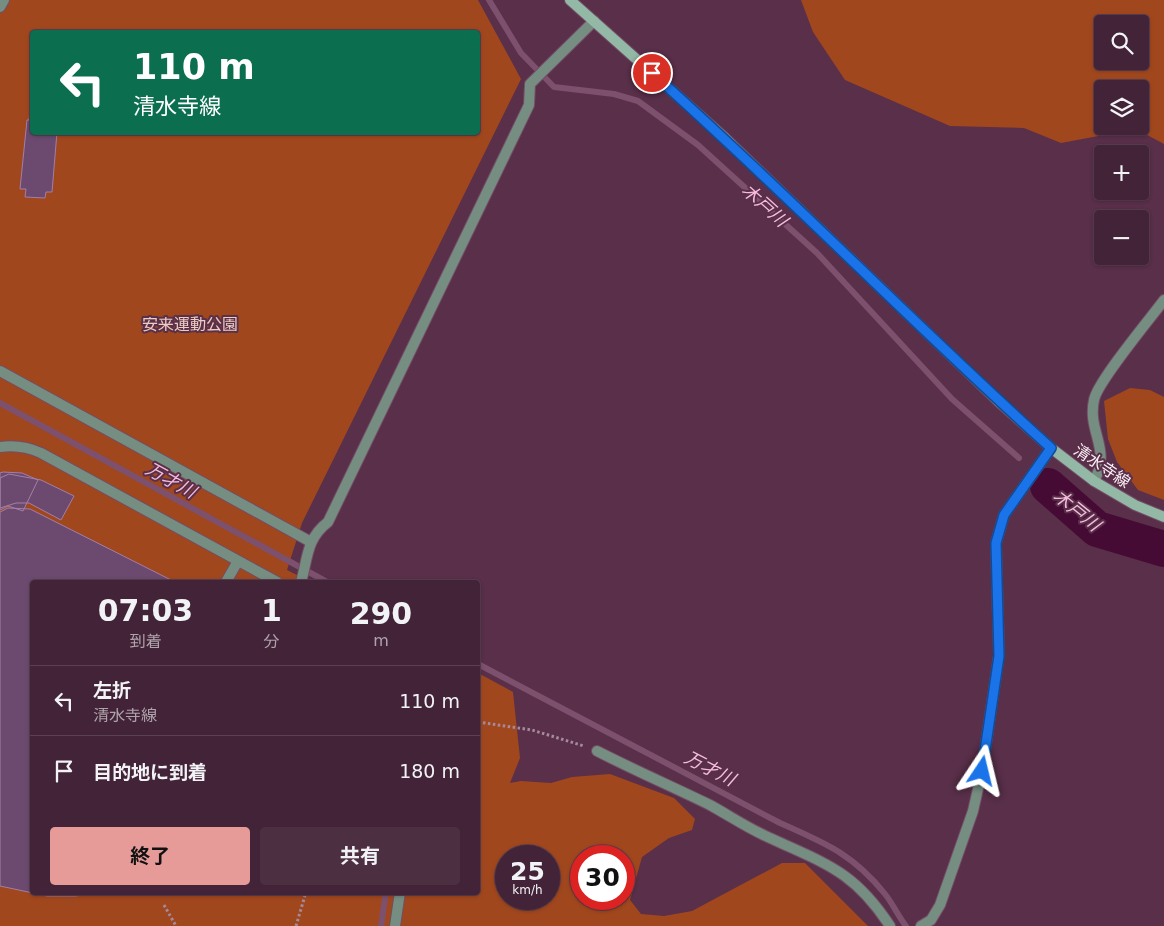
<!DOCTYPE html>
<html lang="ja">
<head>
<meta charset="utf-8">
<style>
	:root { --surface:#432337; --page:#4d2f42; --text:#f1f3f6; --muted:#afa4ad; --line:#5b4052; --accent:#e69b98 }
	body { margin:0; font-family:"DejaVu Sans","Noto Sans JP",sans-serif; background:var(--page); color:var(--text); height:100vh; display:flex; flex-direction:column; font-size:19px; white-space:nowrap }
	* { box-sizing:border-box; margin:0 }
	p { font-size:16px; color:var(--muted) }
	.icon { flex:none; width:28px; height:28px; fill:none; stroke:currentColor; stroke-width:2; stroke-linecap:round; stroke-linejoin:round }
	.map { position:relative; flex:1; overflow:hidden }
	.sheet { position:absolute; left:30px; top:580px; width:450px; height:315px; display:flex; flex-direction:column; background:var(--surface); border-radius:5px; box-shadow:0 1px 4px #0004,0 0 0 1px var(--line) }
	.sheet>* { flex:none }
	.top-card { position:absolute; left:30px; top:30px; width:450px; height:105px; border-radius:5px; box-shadow:0 1px 4px #0004,0 0 0 1px var(--line); background:#0b6e4f; color:#fff; overflow:hidden }
	.controls { position:absolute; left:1094px; top:15px; display:grid; gap:10px }
	.controls a { display:grid; place-items:center; width:55px; height:55px; border-radius:5px; background:var(--surface); box-shadow:0 1px 4px #0004,0 0 0 1px var(--line); font-size:25px }
	.speed { position:absolute; left:495px; top:845px; display:flex; gap:10px; font-size:25px; font-weight:700; text-align:center }
	.speed>* { display:grid; place-content:center; width:65px; height:65px; border-radius:50%; background:var(--surface); box-shadow:0 1px 4px #0004,0 0 0 1px var(--line); line-height:1 }
	.speed small { font-size:12px; font-weight:400 }
	.speed .limit { border:8px solid #d22; background:#fff; color:#111 }
	.pin { position:absolute; display:grid; place-items:center; width:42px; height:42px; color:#fff; margin:-21px; border:2px solid #fff; border-radius:50%; box-shadow:0 1px 5px #0007 }
	.me { position:absolute; width:55px; margin:-28px; rotate:10deg; stroke-linejoin:round; filter:drop-shadow(0 0 4px #0008) }
	.turn { display:flex; align-items:center; gap:18px; height:105px; padding:0 20px; font-size:22px }
	.turn .icon { width:65px; height:65px; stroke-width:2.5 }
	.turn b { display:block; font-size:35px; line-height:42px }
	.eta { display:flex; justify-content:space-evenly; align-items:center; height:85px; text-align:center }
	.eta b { font-size:30px; font-weight:700; line-height:35px }
	.primary-button { display:flex; gap:10px; margin-top:auto; padding:10px 20px }
	.primary-button a { flex:1; height:58px; border-radius:5px; background:var(--accent); color:#111; font-size:20px; font-weight:700; line-height:58px; text-align:center }
	.primary-button a+a { background:var(--page); color:var(--text) }
	ul { padding:0; list-style:none }
	li { display:flex; align-items:center; gap:15px; height:70px; padding:0 20px; border-top:1px solid var(--line) }
	li div { flex:1 }
	li b { display:block; font-size:19px }
	li em { font-style:normal }
	.map>svg:first-child { display:block }
	.green { fill:#a1471e; fill-rule:evenodd }
	.lines { fill:none; stroke-linecap:round; stroke-linejoin:round }
	.stream { stroke:#7d506e; stroke-width:6 }
	.river { stroke:#460b34; stroke-width:36 }
	.building { fill:#6c4a70; stroke:#a37ea7 }
	.service-casing { stroke:#734e65; stroke-width:12 }
	.minor-casing { stroke:#734e65; stroke-width:12 }
	.secondary-casing { stroke:#734e65; stroke-width:12 }
	.path { stroke:#a68a9b; stroke-width:3; stroke-dasharray:2.5 2.5; stroke-linecap:butt }
	.service { stroke:#768e81; stroke-width:10 }
	.minor { stroke:#768e81; stroke-width:10 }
	.secondary { stroke:#93b9a6; stroke-width:10 }
	.route-casing { stroke:#114b97; stroke-width:12 }
	.route { stroke:#1a73e8; stroke-width:9 }
	.labels { text-anchor:middle; dominant-baseline:central; stroke-width:4; stroke-linejoin:round; paint-order:stroke }
	.park-label { font-size:16px; fill:#edcdc1; stroke:#592f49 }
	.street-label { font-size:16px; fill:#fcf1f7; stroke:#592f49 }
	.water-label { font-size:18px; font-style:italic; fill:#f5bcde; stroke:#592f49 }
</style>
</head>
<body>
<div class="map">
<svg width="1164" height="926" viewBox="0 0 1164 926">
	<rect width="100%" height="100%" fill="#592f49"/>
	<path class="green" d="M0 0H478L521 79 302 523 287 570 311 582H32V892H478V673L513 692 520 758 510 783 521 781 551 783 572 777 610 774 674 798 695 819 692 830 669 838 642 857 630 900 641 914 664 916 692 911 782 863H805L868 926H0ZM32 32H478V132H32ZM506 856H549V899H506ZM581 856H624V899H581Z
		M801 0H1164V144L1136 129 1061 143 1024 128 950 126 845 80 813 32ZM1102 24H1140V61H1102ZM1102 89H1140V126H1102Z
		M1130 388 1150 390 1164 397V500L1138 490 1117 462 1108 439 1104 401Z"/>
	<g class="lines">
		<path class="stream" d="M489 0 521 53 554 87 614 94 638 101 698 145 817 253 952 399 1019 458
			M0 403 327 582
			M478 664 780 823C825 843 853 854 885 894 893 904 898 916 906 926
			M381 926 386 892"/>
		<path class="river" d="M1048 486 1097 529 1164 549"/>
	</g>
	<path class="building" d="M31 101H32V132H57L52 192H46L45 198 25 197 26 189H20L27 120H29Z
		M3 472 22 473 38 480 23 511 8 506 0 510V473Z
		M9 474 41 480 74 496 61 520 29 503H16L0 508V478Z
		M8 508 30 509 175 582H32V892H98L76 896H47L0 886V512Z"/>
	<g class="lines">
		<defs>
			<path id="service" d="M0 7 4 0
				M0 371 311 542
				M0 447C14 445 28 447 41 453L277 582
				M226 582 238 561
				M301 582C308 558 306 539 328 522L529 105 530 84 594 21
				M395 926 400 892"/>
			<path id="minor" d="M1094 481C1112 449 1087 432 1094 400 1097 382 1150 319 1164 300
				M597 751C634 770 673 787 710 805 730 816 749 829 770 838 826 864 854 871 890 926
				M921 926 931 920 940 905 973 811 982 771 999 655 996 543 1004 515 1051 448"/>
			<path id="secondary" d="M570 0 725 138 998 401 1051 448 1094 481 1135 505 1164 517"/>
		</defs>
		<use href="#service" class="service-casing"/>
		<use href="#minor" class="minor-casing"/>
		<use href="#secondary" class="secondary-casing"/>
		<path class="path" d="M478 722 532 730 584 746
			M164 905 176 926
			M296 926 306 892"/>
		<use href="#service" class="service"/>
		<use href="#minor" class="minor"/>
		<use href="#secondary" class="secondary"/>
	</g>
	<g class="lines">
		<defs>
			<path id="route" d="M652 73C788 194 915 326 1051 448L1004 515 996 543 999 656 982 771"/>
		</defs>
		<use href="#route" class="route-casing"/>
		<use href="#route" class="route"/>
	</g>
	<g class="labels">
		<g class="park-label">
			<text x="190" y="324">安来運動公園</text>
		</g>
		<g class="street-label">
			<text transform="translate(1102 466) rotate(34)">清水寺線</text>
		</g>
		<g class="water-label">
			<text transform="translate(765 205) rotate(42)">木戸川</text>
			<text transform="translate(171 480) rotate(29)">万才川</text>
			<text transform="translate(1077 510) rotate(39)">木戸川</text>
			<text transform="translate(710 768) rotate(27)">万才川</text>
		</g>
	</g>
</svg>
<div class="controls">
<a><svg class="icon" aria-label="search" viewBox="0 0 24 24"><circle cx="10" cy="10" r="6"/><path d="M15 15l6 6"/></svg></a>
<a><svg class="icon" aria-label="layers" viewBox="0 0 24 24"><path d="M12 4l9 5-9 5-9-5zM3 14l9 5 9-5"/></svg></a>
<a>+</a>
<a>−</a>
</div>
<div class="speed"><div>25<small>km/h</small></div><div class="limit">30</div></div>
<div class="pin" style="left:652px;top:73px;background:#d93025"><svg class="icon" aria-label="arrive" viewBox="0 0 24 24"><path d="M6 21V4h12l-3 4 3 4H6"/></svg></div>
<svg class="me" style="left:982px;top:771px" viewBox="-20 -20 40 40"><path d="M0-17L14 15 0 8-14 15z" fill="#1a73e8" stroke="#fff" stroke-width="4"/></svg>
<div class="top-card">
<div class="turn"><svg class="icon" aria-label="left" viewBox="0 0 24 24"><path d="M17 20v-9H6M10 6l-5 5 5 5"/></svg><div><b>110 m</b>清水寺線</div></div>
</div>
<section class="sheet">
<div class="eta">
<div><b>07:03</b><p>到着</p></div>
<div><b>1</b><p>分</p></div>
<div><b>290</b><p>m</p></div>
</div>
<ul>
<li><svg class="icon" aria-label="left" viewBox="0 0 24 24"><path d="M17 20v-9H6M10 6l-5 5 5 5"/></svg><div><b>左折</b><p>清水寺線</p></div><em>110 m</em></li>
<li><svg class="icon" aria-label="arrive" viewBox="0 0 24 24"><path d="M6 21V4h12l-3 4 3 4H6"/></svg><div><b>目的地に到着</b></div><em>180 m</em></li>
</ul>
<div class="primary-button"><a>終了</a><a>共有</a></div>
</section>
</div>
</body>
</html>
